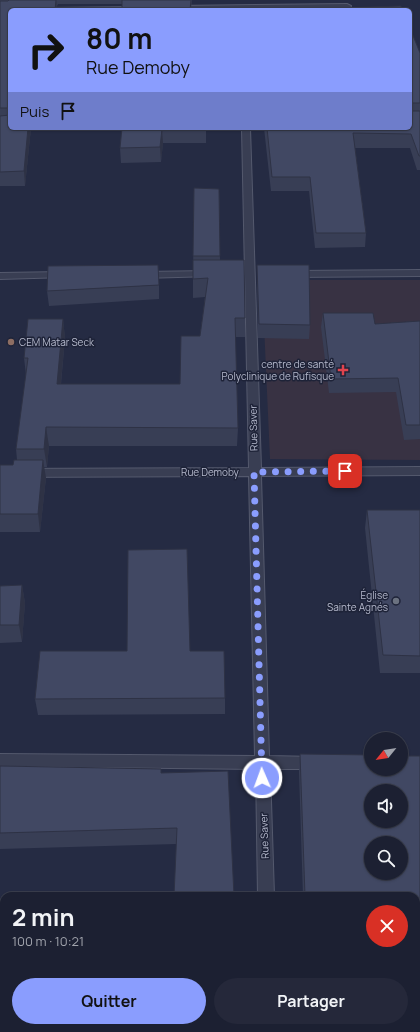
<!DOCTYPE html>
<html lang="fr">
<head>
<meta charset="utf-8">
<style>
	:root { --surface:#1c2032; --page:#25283a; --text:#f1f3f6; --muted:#a0a3ac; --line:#3a3e4d; --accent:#8a9dfe }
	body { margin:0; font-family:Manrope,sans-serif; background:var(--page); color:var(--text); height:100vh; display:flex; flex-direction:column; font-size:15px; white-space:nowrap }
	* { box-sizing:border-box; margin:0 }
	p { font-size:13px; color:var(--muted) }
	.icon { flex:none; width:22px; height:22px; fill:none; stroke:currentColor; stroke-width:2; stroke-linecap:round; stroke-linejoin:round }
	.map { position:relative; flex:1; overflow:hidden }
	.sheet { position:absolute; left:0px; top:892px; width:420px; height:140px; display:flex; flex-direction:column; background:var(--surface); border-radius:12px 12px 0 0; box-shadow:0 1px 3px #0004,0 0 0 1px var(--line) }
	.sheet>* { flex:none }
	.guide { position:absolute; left:8px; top:8px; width:404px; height:122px; border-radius:6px; box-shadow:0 1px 3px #0004,0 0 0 1px var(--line); background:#8a9dfe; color:#111; overflow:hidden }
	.needle { width:26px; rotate:240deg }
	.fabs { position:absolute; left:364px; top:732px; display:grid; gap:8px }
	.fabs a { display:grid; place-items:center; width:44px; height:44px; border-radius:50%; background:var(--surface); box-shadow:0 1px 3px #0004,0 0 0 1px var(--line); font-size:20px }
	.pin { position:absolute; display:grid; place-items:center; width:34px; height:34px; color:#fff; margin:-17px; border-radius:8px; box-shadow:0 2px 6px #0006 }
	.me { position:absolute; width:44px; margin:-22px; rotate:358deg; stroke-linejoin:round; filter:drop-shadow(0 0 3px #0008) }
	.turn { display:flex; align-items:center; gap:14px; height:84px; padding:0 12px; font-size:18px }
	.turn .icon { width:52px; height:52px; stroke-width:2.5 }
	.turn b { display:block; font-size:28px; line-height:34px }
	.then { display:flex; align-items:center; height:38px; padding:0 12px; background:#0003; gap:8px; font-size:15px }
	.round { display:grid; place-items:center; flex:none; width:42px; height:42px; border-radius:21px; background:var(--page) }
	.overview { display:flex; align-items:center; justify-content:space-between; height:68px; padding:0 12px }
	h1 { font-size:24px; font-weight:700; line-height:30px }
	.primary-button { display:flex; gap:8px; margin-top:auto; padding:8px 12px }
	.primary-button a { flex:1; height:46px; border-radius:24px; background:var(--accent); color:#111; font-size:16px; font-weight:700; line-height:46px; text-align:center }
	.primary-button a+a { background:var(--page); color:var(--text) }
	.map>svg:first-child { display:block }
	.medical { fill:#383243 }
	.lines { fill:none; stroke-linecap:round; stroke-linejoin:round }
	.minor-casing { stroke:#54596d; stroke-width:2 }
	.minor { fill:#393e53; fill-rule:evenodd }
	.wall { fill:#383e55 }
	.shaded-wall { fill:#2e3245 }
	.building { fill:#414863; stroke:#2e3245; fill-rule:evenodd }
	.route { stroke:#8a9dfe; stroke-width:7; stroke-dasharray:0 12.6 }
	.education-dot { fill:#8d6e63; stroke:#1e2338; stroke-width:1.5 }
	.health-dot { fill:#e0444e; stroke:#1e2338; stroke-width:1.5 }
	.worship-dot { fill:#6b7280; stroke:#1e2338; stroke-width:1.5 }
	.labels { text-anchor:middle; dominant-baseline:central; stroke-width:3; stroke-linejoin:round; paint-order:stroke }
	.poi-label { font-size:10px; fill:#b6bacd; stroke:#1e2338; text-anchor:end }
	.street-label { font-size:10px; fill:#b6bacd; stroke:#1e2338 }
</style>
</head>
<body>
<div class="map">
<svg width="420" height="1032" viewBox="0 0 420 1032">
	<rect width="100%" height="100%" fill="#252b43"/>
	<path class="medical" d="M262 280H420V460L270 459Z"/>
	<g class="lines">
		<defs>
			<path id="minor" d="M347 4 351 6 350 8 173 10 170 8 174 6Z
				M138 7H141V10H42L46 8Z
				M242 128H250L261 468 420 467V475L261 476 269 756 316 757 321 759 323 763 321 767 316 769H270L274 896H258L256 769 0 766V754L255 756 249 476 0 477V469L249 468Z
				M420 270V276L293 277 288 274 293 271Z
				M209 271 214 274 213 276 143 278 138 275 143 272Z
				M63 272 67 273 68 275 67 277 0 279V273Z
				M262 1028H278V1032H262Z"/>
		</defs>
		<use href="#minor" class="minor-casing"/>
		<use href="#minor" class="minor"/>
	</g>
	<path class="wall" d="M0 0H192L191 10 122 4H58L57 6V10H10V128H31L25 186H0Z
		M410 28 420 53V170H417L410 148H355L366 233 365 247 315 248 309 191H271L264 128H410Z
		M122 128H206V143H163L161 162 121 163 120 148Z
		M194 188 219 189 220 260 245 318V337H235L238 428 237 446H49L47 467H44L46 478 40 532H0V465H13L17 460 16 449 26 375 24 358 63 319 65 338 61 384H180L200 336 205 297 193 298V279Z
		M257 265 310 325 309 339 258 338 257 279Z
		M159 285V299L49 306 47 291Z
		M323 313 375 324 420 321V439L404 440 396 392 329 393 321 327Z
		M367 510H420V673H380L365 528Z
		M22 585 25 603 22 642 0 643V586Z
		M190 651 225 698V714L38 715 35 699Z
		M300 754 420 756V991H416V896H303L299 772Z
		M0 766 161 773 234 896 176 844 0 849Z
		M301 1028H334V1032H301Z"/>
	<path class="shaded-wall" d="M56 0 57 10H55Z
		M28 128H31L25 186 24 171Z
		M162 129 163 143 161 162 160 147Z
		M63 319 65 338 59 403 57 384Z
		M46 427 49 446 47 467 44 449Z
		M43 460 46 478 40 532 38 514Z
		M22 585 25 603 22 642 19 625Z"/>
	<path class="building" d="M9 0H56L55 10H10V112L9 108H0V1H8Z
		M122 0H191L190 10H122Z
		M401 6 402 10H337V8Z
		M410 28 420 53V103H411V111H420V156H419L411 134 353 133 366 233H316L310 177H272L267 128H410Z
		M10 115V128H28L24 171 0 172V116Z
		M122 128H206V129H162L160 147 120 148Z
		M194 188 219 189 220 256H193Z
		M193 260H244L245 318H235L238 428 46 427 44 449H16L28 358H24L28 319H63L57 384H180L181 336H200L208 278 193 279Z
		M158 265 159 285 47 291 48 266Z
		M257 265H309L310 325 259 324Z
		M323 313H373L375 324 420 321V425H406L398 378 331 379Z
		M14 460H43L38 514H0V465H13Z
		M367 510H420V656L383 655Z
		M187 549 190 651H224L225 698 35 699 40 651H127L128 550Z
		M22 585 19 625H0V586Z
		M300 754 371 755V769H401V756H420V974H416V896H305ZM371 791H401V821H371ZM371 843H401V873H371Z
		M0 766 161 769V773L228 771 234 896H174L177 828 0 833Z
		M0 957H4V1028H240V1032H0Z
		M303 1028H334V1032H303Z"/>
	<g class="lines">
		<path class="route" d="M262 778 254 472 345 471"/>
	</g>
	<circle class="education-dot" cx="11" cy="342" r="4"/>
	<path class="health-dot" d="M341 364h4v4h4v4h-4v4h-4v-4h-4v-4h4z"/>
	<circle class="worship-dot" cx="396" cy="601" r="4"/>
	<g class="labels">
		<g class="poi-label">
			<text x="19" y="342" text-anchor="start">CEM Matar Seck</text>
			<text x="334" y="364">centre de santé<tspan x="334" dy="12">Polyclinique de Rufisque</tspan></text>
			<text x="388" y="595">Église<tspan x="388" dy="12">Sainte Agnés</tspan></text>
		</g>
		<g class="street-label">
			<text transform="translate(253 428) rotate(-91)">Rue Saver</text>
			<text x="210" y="472">Rue Demoby</text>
			<text transform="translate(264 836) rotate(-92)">Rue Saver</text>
		</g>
	</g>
</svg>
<div class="fabs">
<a><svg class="needle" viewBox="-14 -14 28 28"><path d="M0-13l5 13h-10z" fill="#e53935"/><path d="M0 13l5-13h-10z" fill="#a0a3ac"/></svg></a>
<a><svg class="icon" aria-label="sound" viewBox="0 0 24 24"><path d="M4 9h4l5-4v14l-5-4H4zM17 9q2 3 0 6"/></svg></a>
<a><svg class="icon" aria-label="search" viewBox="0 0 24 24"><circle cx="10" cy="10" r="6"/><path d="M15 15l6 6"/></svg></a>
</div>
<div class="pin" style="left:345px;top:471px;background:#d93025"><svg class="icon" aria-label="arrive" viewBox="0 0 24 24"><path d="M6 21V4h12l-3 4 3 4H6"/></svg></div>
<svg class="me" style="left:262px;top:778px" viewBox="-20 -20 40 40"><circle r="17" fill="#8a9dfe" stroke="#fff" stroke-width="3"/><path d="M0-11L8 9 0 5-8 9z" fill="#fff"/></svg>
<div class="guide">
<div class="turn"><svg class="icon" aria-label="right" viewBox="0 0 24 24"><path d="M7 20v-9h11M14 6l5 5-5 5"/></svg><div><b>80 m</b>Rue Demoby</div></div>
<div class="then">Puis<svg class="icon" aria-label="arrive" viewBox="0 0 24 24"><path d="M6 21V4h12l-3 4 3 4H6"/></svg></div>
</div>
<section class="sheet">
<div class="overview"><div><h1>2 min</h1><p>100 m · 10:21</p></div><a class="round" style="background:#d93025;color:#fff"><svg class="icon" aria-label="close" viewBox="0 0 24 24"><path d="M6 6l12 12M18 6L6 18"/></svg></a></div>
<div class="primary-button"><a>Quitter</a><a>Partager</a></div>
</section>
</div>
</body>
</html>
